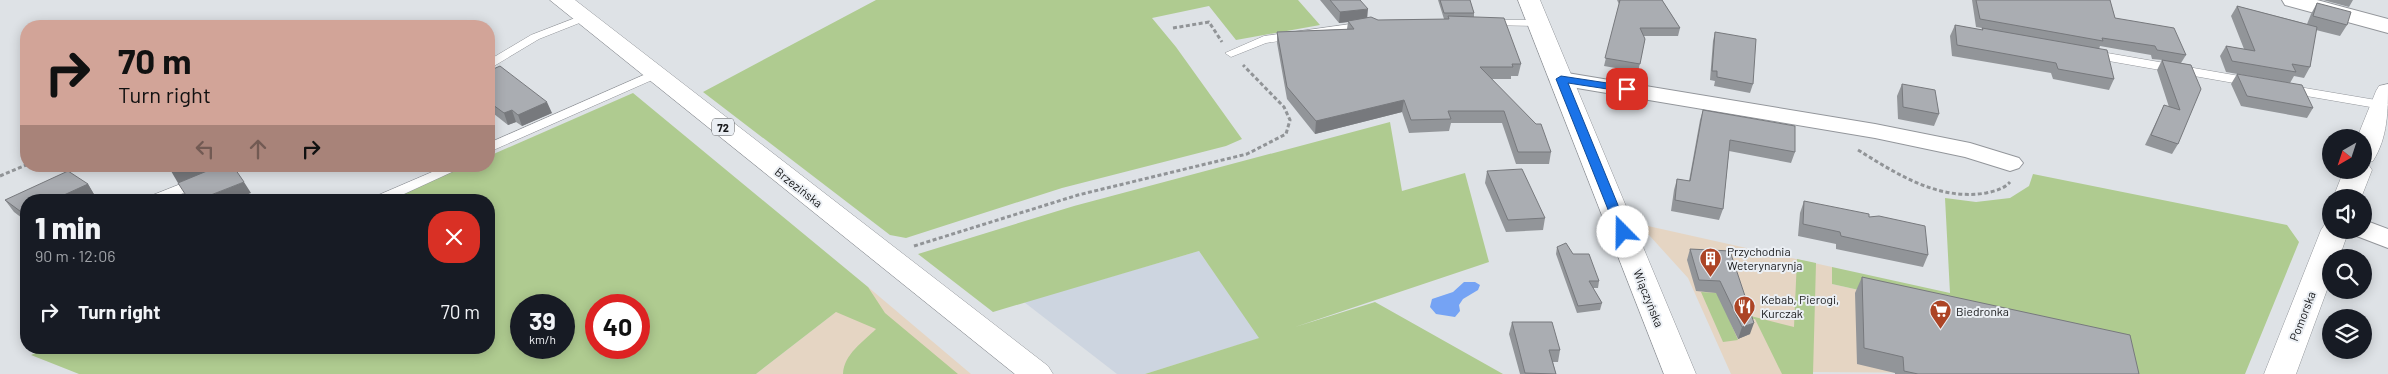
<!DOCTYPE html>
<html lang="en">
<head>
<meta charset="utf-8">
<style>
	:root { --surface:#171b24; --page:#242831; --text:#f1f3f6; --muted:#9ea1a6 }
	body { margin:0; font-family:Barlow,sans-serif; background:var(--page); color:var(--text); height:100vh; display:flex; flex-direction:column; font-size:19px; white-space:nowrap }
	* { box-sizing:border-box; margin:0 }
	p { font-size:16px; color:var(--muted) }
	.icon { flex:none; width:28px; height:28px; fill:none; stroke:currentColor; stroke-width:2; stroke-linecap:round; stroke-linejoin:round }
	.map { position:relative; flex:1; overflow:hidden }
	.side { position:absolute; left:20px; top:194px; width:475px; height:160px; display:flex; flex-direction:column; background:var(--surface); border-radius:20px; box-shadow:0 2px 12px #0003 }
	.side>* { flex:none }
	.top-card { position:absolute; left:20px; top:20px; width:475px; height:152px; border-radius:20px; box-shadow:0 2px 12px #0003; background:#d2a498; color:#111; overflow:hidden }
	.needle { width:32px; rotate:219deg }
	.controls { position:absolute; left:2322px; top:129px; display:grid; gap:10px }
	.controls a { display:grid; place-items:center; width:50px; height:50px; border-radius:50%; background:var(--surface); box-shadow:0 2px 12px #0003; font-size:25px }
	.speed { position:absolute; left:510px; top:294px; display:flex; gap:10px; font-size:25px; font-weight:700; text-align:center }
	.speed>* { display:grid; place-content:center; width:65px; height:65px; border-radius:50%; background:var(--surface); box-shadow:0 2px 12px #0003; line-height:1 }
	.speed small { font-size:12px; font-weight:400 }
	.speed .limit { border:8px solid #d22; background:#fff; color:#111 }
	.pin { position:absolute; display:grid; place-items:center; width:42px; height:42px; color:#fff; margin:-21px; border-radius:10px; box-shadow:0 2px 8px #0006 }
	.me { position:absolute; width:55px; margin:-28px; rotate:338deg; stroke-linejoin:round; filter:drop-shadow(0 0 4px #0008) }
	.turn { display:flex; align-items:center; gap:18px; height:105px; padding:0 15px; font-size:22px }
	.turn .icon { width:65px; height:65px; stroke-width:2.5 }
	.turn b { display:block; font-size:35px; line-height:42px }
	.lanes { display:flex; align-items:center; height:48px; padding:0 15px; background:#0003; justify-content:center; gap:25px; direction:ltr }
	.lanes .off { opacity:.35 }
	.round { display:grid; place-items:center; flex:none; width:52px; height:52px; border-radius:20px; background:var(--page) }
	.summary { display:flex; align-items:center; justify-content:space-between; height:85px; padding:0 15px }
	h1 { font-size:30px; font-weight:800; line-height:38px }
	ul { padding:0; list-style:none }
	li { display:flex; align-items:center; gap:15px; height:65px; padding:0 15px }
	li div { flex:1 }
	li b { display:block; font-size:19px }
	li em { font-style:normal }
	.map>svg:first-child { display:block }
	.commercial { fill:#e5d5c3 }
	.built { fill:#cdd5e0 }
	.green { fill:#afcb90; fill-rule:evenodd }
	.water { fill:#75a3f4 }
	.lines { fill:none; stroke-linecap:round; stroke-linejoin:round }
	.lane-casing { stroke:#93969b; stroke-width:1 }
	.street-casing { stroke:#93969b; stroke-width:2 }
	.secondary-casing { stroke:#93969b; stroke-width:1 }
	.primary-casing { stroke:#93969b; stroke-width:1 }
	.path { stroke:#919497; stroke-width:3; stroke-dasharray:4 2.5; stroke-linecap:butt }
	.lane { fill:#fff; fill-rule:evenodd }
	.street { fill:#fff; fill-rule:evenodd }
	.secondary { fill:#fff; fill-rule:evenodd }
	.primary { fill:#fff; fill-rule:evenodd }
	.wall { fill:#929599 }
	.shaded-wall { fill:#77797d }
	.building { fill:#aaadb2; stroke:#77797d }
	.route { fill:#1a73e8; stroke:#114b97 }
	.labels { text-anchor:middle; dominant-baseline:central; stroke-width:4; stroke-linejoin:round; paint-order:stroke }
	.shield { fill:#ebeff4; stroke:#56585b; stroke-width:1 }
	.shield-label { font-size:11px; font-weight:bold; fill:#161719 }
	.street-label { font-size:12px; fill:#161719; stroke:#ebeff4 }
	.poi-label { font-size:12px; fill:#161719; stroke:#ebeff4; text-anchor:start }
</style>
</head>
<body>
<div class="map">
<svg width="2388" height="374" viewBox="0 0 2388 374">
	<rect width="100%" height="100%" fill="#dee2e6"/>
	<path class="commercial" d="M1639 224 1832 267V284L2124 349 2131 374 1813 372V374H1731L1688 278Z
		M868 287 971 374H756Z"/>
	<path class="built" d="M1199 251 1260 338 1145 374H1117L1024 302Z"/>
	<path class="green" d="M876 0H1298L1320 25 1236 40 1209 6 1152 18 1176 47 1242 139 1226 146 1062 188 906 238 890 235 703 92Z
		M633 93 868 287 885 313 958 374H843C844 354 863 342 876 329L836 312 756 374H79L31 355 47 348H489V200H387L465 166H489V156ZM521 305H564V348H521ZM596 305H639V348H596Z
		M1390 122 1402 191 1465 173 1489 262 1295 327 1375 302 1503 374H1145L1259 338 1199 251 993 312 918 254 1074 206Z
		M2033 174 2287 225 2299 242 2245 374H2131L2124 349 1832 284V267L1950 293 1945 198 1976 202 2010 198 2029 186Z
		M1797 259 1816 263 1813 374H1782L1755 319H1729L1738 340 1723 342 1701 292 1737 294 1743 314 1794 327Z"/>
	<path class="water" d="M1464 282H1475L1480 285 1478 290 1463 299 1459 305 1460 311 1455 317 1436 314 1430 307 1432 299 1453 292Z"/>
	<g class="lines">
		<defs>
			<path id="lane" d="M583 15 587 16 589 18 587 20 539 39 489 69V60L531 35Z
				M1487 20H1538L1544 23 1538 26 1483 25 1481 23Z
				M1365 22 1371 25 1369 27 1266 43 1231 57 1225 53 1264 36Z
				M2090 50 2251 78 2257 82 2251 86 2086 57 2084 54 2086 51Z
				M655 70 659 71 661 74 659 77 489 152V143Z
				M2287 85 2382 101 2386 102 2388 105 2382 109 2283 92 2281 89Z
				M226 166H246L244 169 166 200H146L148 197Z
				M446 166H465L391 200H372L374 197Z"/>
			<path id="street" d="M2282 0H2317L2388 19V33L2285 5Z
				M1561 72 1875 124 1970 143 2019 158 2023 163 2019 168 2010 171 1965 157 1875 138 1553 84 1549 79 1553 74Z
				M2364 220 2388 229V248L2354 235 2351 230H2364Z"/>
			<path id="secondary" d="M1518 0H1540L1696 374H1664Z
				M2388 84C2388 111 2388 137 2373 161L2364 163V138H2357L2376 91 2379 86Z
				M2364 163 2368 164 2372 170 2361 198H2333L2344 170H2364Z
				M2331 222V230H2349L2339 258H2331V279L2296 374H2264L2321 230 2325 224Z"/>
			<path id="primary" d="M550 0H575L1048 366 1053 374H1015Z"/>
		</defs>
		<use href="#lane" class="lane-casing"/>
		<use href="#street" class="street-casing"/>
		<use href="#secondary" class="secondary-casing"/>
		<use href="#primary" class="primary-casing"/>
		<path class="path" d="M1173 28 1209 22 1222 42
			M1858 150C1897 174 1938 201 1986 193 1995 191 2004 189 2010 182
			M0 176 26 165
			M914 246 1078 195 1247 154 1286 134 1290 120 1284 107 1243 65"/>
		<use href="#lane" class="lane"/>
		<use href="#street" class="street"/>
		<use href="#secondary" class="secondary"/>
		<use href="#primary" class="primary"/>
	</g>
	<path class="wall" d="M1320 0H1360L1367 18 1378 20 1444 19 1438 0H1470L1474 13V17L1521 64 1518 76H1511V79H1492L1551 152 1549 164H1516L1502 123H1451L1449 131 1409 133 1402 112 1315 134 1287 99 1277 43V32L1347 29 1348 22 1339 23Z
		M1617 0H1662L1680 28 1678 36H1643L1645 39 1638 72 1604 66 1619 4Z
		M1972 0H2110L2115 18 2186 55 2181 63 2191 65 2178 144 2172 154 2145 145 2159 116 2164 105 2169 107 2157 70 2162 60 2152 59 2151 55 2100 46 2099 49 2114 79 2109 90 2053 79 2051 73 1952 56 1950 36 1955 25 1982 30V28L1976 27Z
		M2323 0H2353L2349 7Z
		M2317 3 2347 25 2340 36 2316 30 2310 67 2304 78 2294 76 2290 83 2226 72 2220 56 2226 46 2244 49 2231 16 2237 6 2307 24 2311 14Z
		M1715 32 1753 84 1750 93 1714 86 1715 81 1710 80 1713 41Z
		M489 71 552 113 522 126 516 122 508 125 489 110Z
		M2237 74 2313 108 2307 118 2241 106 2231 84Z
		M1902 84 1939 114 1934 126 1898 119 1897 96Z
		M1703 110 1795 152 1791 163 1729 151 1723 209 1719 220 1671 211 1674 190 1677 179 1689 181 1700 120Z
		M422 166H441L427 172Z
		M1487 171 1545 218 1543 230 1506 232 1485 183Z
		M88 184 95 196 86 200H26V221L14 212 5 200Z
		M1804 201 1869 217 1928 255 1923 267 1836 249V244L1798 236 1800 213Z
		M1557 247 1573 254 1599 281 1598 288H1593L1602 303 1600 310 1577 313 1556 254Z
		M1690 249 1730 251 1750 334 1738 339 1716 293 1696 291 1687 260Z
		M1862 277 2139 374H1895V373L1857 364 1855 293Z
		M1512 322 1560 350 1558 362H1553L1556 374H1520L1509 334Z"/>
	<path class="shaded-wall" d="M1368 9 1367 20 1348 21V22L1339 23 1340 12Z
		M1404 100 1402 112 1315 134 1316 121Z
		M547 102 552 113 522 126 518 115Z
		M512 110 516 122 508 125 504 113Z
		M184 166H223L178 183 171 171Z
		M425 166H441L427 172Z
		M244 182 251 193 234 200H198Z
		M88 184 95 196 86 200H53Z
		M1754 323 1750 334 1738 339 1742 327Z"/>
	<path class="building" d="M1330 0H1360L1368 9 1340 12Z
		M1440 0H1470L1474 13H1444Z
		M1620 0H1662L1680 28H1640L1645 39 1640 64 1605 58Z
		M1976 0H2110L2115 18 2174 28 2186 55 2157 50 2155 46 2102 38 2103 41 1980 19Z
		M2317 3 2351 12 2347 25 2313 16Z
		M2237 6 2317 27 2310 67 2292 64 2296 72 2232 61 2226 46 2255 51Z
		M1448 16 1504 18 1521 64H1512L1513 67H1480L1536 124H1541L1551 152H1518L1504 111H1448L1451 119 1411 120 1404 100 1316 121 1287 87 1277 32 1354 29 1348 21 1371 17 1378 20 1449 19Z
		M1955 25 1983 30 1982 28 2107 50 2114 79 2058 69 2056 63 1957 45Z
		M1715 32 1756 39 1753 84 1717 77V71H1712Z
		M2162 60 2191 65 2201 89 2178 144 2151 135 2164 105 2180 110Z
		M500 66 547 102 518 115 512 110 504 113 489 102V71Z
		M2237 74 2302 85 2313 108 2247 96Z
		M1902 84 1935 90 1939 114 1903 107Z
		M1703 110 1795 126V152L1730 140 1723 209 1675 200 1677 179 1690 181Z
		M167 166H184L171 171Z
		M219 166H233L244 182 198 200H189L178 183Z
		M1522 169 1545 218 1508 220 1487 171Z
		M68 171 88 184 53 200H26V213L24 214 5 200Z
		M1804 201 1869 214V217L1879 216 1925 226 1928 255 1841 236 1840 232 1803 224Z
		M1566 243 1573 254H1589L1599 281H1589L1602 303 1578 306 1557 247Z
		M1690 249 1730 251 1754 323 1742 327 1720 281 1699 280Z
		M1862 277 2130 335 2139 374H1918L1904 371 1903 357 1864 348Z
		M1512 322H1552L1560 350H1549L1556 374 1525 373Z"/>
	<path class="route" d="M1561 76 1627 86 1632 89 1627 92 1568 83 1629 232 1627 235H1619L1617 232 1556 79Z"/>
	<defs>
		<symbol id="building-pin" viewBox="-11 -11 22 30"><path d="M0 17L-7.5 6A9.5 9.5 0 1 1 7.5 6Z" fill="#ac4425" stroke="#ebeff4"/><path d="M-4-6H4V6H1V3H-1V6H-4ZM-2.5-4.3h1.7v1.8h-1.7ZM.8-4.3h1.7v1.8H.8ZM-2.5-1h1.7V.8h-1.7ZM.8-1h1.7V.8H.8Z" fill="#fff"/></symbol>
		<symbol id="restaurant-pin" viewBox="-11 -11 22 30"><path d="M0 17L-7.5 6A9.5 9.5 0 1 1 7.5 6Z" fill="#ac4425" stroke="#ebeff4"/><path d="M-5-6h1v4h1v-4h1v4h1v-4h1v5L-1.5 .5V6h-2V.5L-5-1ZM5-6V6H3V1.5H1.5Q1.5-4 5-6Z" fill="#fff"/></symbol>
		<symbol id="supermarket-pin" viewBox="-11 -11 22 30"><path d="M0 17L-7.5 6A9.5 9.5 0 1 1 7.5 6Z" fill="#ac4425" stroke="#ebeff4"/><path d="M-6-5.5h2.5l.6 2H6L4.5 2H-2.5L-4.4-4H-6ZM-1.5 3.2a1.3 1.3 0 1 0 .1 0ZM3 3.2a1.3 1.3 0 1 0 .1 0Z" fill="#fff"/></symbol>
	</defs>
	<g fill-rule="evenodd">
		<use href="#building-pin" x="1698" y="246" width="25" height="34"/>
		<use href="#restaurant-pin" x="1732" y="294" width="25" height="34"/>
		<use href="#supermarket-pin" x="1928" y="298" width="25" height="34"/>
	</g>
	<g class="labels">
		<rect class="shield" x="712" y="118.5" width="22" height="17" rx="4"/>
		<g class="shield-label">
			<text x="723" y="127">72</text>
		</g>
		<g class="street-label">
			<text transform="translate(799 187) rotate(38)">Brzezińska</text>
			<text transform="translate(1649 298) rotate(68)">Wiączyńska</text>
			<text transform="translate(2302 316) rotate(-69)">Pomorska</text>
		</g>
		<g class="poi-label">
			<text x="1727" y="251">Przychodnia<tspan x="1727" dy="14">Weterynarynja</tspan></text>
			<text x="1761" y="299">Kebab, Pierogi,<tspan x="1761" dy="14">Kurczak</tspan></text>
			<text x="1956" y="311">Biedronka</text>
		</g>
	</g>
</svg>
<div class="controls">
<a><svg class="needle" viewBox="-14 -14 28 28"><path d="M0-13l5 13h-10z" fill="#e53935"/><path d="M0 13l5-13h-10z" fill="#9ea1a6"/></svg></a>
<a><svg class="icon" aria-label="sound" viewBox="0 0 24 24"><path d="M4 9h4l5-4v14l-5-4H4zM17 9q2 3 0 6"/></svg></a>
<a><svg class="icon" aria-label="search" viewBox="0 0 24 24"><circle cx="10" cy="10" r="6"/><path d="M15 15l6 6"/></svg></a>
<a><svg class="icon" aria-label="layers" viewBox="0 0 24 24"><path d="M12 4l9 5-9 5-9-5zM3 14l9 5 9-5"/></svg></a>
</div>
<div class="speed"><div>39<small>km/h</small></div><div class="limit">40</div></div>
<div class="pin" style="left:1627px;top:89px;background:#d93025"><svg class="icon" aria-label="arrive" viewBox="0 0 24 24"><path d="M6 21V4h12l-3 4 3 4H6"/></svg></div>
<svg class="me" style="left:1623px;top:232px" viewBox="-20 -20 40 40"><circle r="19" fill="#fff"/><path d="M0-13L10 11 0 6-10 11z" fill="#1a73e8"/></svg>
<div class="top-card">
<div class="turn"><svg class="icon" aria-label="right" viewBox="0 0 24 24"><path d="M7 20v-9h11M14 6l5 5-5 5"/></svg><div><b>70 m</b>Turn right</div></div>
<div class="lanes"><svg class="icon off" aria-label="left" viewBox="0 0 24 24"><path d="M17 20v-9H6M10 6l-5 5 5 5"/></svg><svg class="icon off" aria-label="ahead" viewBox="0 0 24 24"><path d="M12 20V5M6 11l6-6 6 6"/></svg><svg class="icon" aria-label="right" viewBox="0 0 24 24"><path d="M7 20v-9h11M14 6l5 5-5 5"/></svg></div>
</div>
<section class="side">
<div class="summary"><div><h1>1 min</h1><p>90 m · 12:06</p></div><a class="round" style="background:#d93025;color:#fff"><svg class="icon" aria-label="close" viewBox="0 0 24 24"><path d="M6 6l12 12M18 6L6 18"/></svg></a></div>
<ul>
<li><svg class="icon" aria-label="right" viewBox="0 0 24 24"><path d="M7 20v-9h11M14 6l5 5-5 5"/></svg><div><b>Turn right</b></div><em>70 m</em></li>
</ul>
</section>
</div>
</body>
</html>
